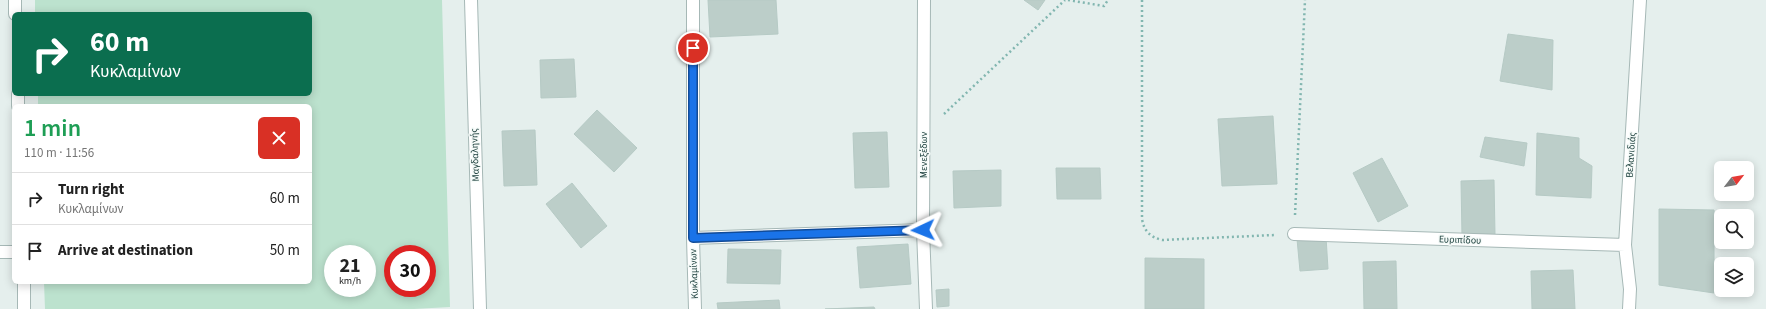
<!DOCTYPE html>
<html lang="en">
<head>
<meta charset="utf-8">
<style>
	:root { --surface:#fff; --page:#f2f2f2; --text:#222; --muted:#767676; --line:#e0e0e0 }
	body { margin:0; font-family:"Source Sans 3",sans-serif; background:var(--page); color:var(--text); height:100vh; display:flex; flex-direction:column; font-size:15px; white-space:nowrap }
	* { box-sizing:border-box; margin:0 }
	p { font-size:13px; color:var(--muted) }
	.icon { flex:none; width:22px; height:22px; fill:none; stroke:currentColor; stroke-width:2; stroke-linecap:round; stroke-linejoin:round }
	.map { position:relative; flex:1; overflow:hidden }
	.panel { position:absolute; left:12px; top:104px; width:300px; height:180px; display:flex; flex-direction:column; background:var(--surface); border-radius:6px; box-shadow:0 2px 10px #0003 }
	.panel>* { flex:none }
	.top-card { position:absolute; left:12px; top:12px; width:300px; height:84px; border-radius:6px; box-shadow:0 2px 10px #0003; background:#0b6e4f; color:#fff; overflow:hidden }
	.needle { width:26px; rotate:59deg }
	.fabs { position:absolute; left:1714px; top:161px; display:grid; gap:8px }
	.fabs a { display:grid; place-items:center; width:40px; height:40px; border-radius:6px; background:var(--surface); box-shadow:0 2px 10px #0003; font-size:20px }
	.speed { position:absolute; left:324px; top:245px; display:flex; gap:8px; font-size:20px; font-weight:700; text-align:center }
	.speed>* { display:grid; place-content:center; width:52px; height:52px; border-radius:50%; background:var(--surface); box-shadow:0 2px 10px #0003; line-height:1 }
	.speed small { font-size:10px; font-weight:400 }
	.speed .limit { border:6px solid #d22; background:#fff; color:#111 }
	.pin { position:absolute; display:grid; place-items:center; width:34px; height:34px; color:#fff; margin:-17px; border:2px solid #fff; border-radius:50%; box-shadow:0 1px 4px #0007 }
	.me { position:absolute; width:44px; margin:-22px; rotate:268deg; stroke-linejoin:round; filter:drop-shadow(0 0 3px #0008) }
	.turn { display:flex; align-items:center; gap:14px; height:84px; padding:0 12px; font-size:18px }
	.turn .icon { width:52px; height:52px; stroke-width:2.5 }
	.turn b { display:block; font-size:28px; line-height:34px }
	.round { display:grid; place-items:center; flex:none; width:42px; height:42px; border-radius:6px; background:var(--page) }
	.head { display:flex; align-items:center; justify-content:space-between; height:68px; padding:0 12px }
	h1 { font-size:24px; font-weight:600; line-height:30px; color:#1e9e55 }
	ul { padding:0; list-style:none }
	li { display:flex; align-items:center; gap:12px; height:52px; padding:0 12px; border-top:1px solid var(--line) }
	li div { flex:1 }
	li b { display:block; font-size:15px }
	li em { font-style:normal }
	.map>svg:first-child { display:block }
	.green { fill:#bce2ce; fill-rule:evenodd }
	.building { fill:#bccec9; stroke:#b6cac5 }
	.lines { fill:none; stroke-linecap:round; stroke-linejoin:round }
	.street-casing { stroke:#a6b8b6; stroke-width:14 }
	.path { stroke:#82b6b0; stroke-width:2.5; stroke-dasharray:2 3; stroke-linecap:butt }
	.street { stroke:#fff; stroke-width:12 }
	.route-casing { stroke:#114b97; stroke-width:10 }
	.route { stroke:#1a73e8; stroke-width:7 }
	.labels { text-anchor:middle; dominant-baseline:central; stroke-width:3; stroke-linejoin:round; paint-order:stroke }
	.street-label { font-size:10px; fill:#214441; stroke:#f6fbf9 }
</style>
</head>
<body>
<div class="map">
<svg width="1766" height="309" viewBox="0 0 1766 309">
	<rect width="100%" height="100%" fill="#e5efed"/>
	<path class="green" d="M35 0H442L450 307 414 309H45L44 282H310V106H38V94H310V14H35ZM333 254H367V288H333ZM393 254H427V288H393Z"/>
	<path class="building" d="M708 0H776L778 34 710 37Z
		M1024 0H1045L1038 10Z
		M1508 34 1553 40 1552 90 1500 81Z
		M574 59 576 97 541 98 540 60Z
		M597 110 637 148 614 172 574 134Z
		M1273 116 1277 184 1222 186 1218 119Z
		M535 130 537 185 504 186 502 131Z
		M887 132 889 187 855 188 853 133Z
		M1537 133 1579 138V158L1592 166 1591 198 1536 195Z
		M1485 137 1527 143 1524 166 1480 157Z
		M1382 158 1408 206 1378 222 1353 173Z
		M1056 168H1100L1101 199H1057Z
		M1001 170V206L954 208 953 171Z
		M1494 180 1495 235 1462 236 1461 181Z
		M572 183 607 226 581 248 546 204Z
		M1659 209 1714 210V293L1659 285Z
		M1326 237 1328 269 1300 271 1297 239Z
		M908 244 911 284 860 288 857 247Z
		M728 249 781 250 780 284 727 283Z
		M1145 258 1204 259V309H1145Z
		M1396 261 1397 309H1364L1363 262Z
		M1573 270 1575 309H1532L1531 271Z
		M949 289V306L937 307 936 290Z
		M779 300 780 309H718L717 303Z
		M874 307 875 309H825Z"/>
	<g class="lines">
		<defs>
			<path id="street" d="M15 0V14
				M471 0 480 309
				M693 0V238L695 309
				M924 0 923 230 926 309
				M18 94V106
				M1294 234 1625 245
				M693 238 923 230
				M0 252H14
				M24 282V309
				M1629 309 1630 289 1625 245 1640 0"/>
		</defs>
		<use href="#street" class="street-casing"/>
		<path class="path" d="M1068 0 1104 6 1108 0
			M1142 0V219C1144 231 1150 237 1162 240L1275 235
			M944 114 1065 0
			M1295 215 1305 0"/>
		<use href="#street" class="street"/>
	</g>
	<g class="lines">
		<defs>
			<path id="route" d="M693 48V238L923 230"/>
		</defs>
		<use href="#route" class="route-casing"/>
		<use href="#route" class="route"/>
	</g>
	<g class="labels">
		<g class="street-label">
			<text transform="translate(475 155) rotate(-92)">Μαγδαληνής</text>
			<text transform="translate(924 155) rotate(-90)">Μενεξέδων</text>
			<text transform="translate(1631 155) rotate(-86)">Βελανιδιάς</text>
			<text transform="translate(1460 240) rotate(2)">Ευριπίδου</text>
			<text transform="translate(694 274) rotate(-92)">Κυκλαμίνων</text>
		</g>
	</g>
</svg>
<div class="fabs">
<a><svg class="needle" viewBox="-14 -14 28 28"><path d="M0-13l5 13h-10z" fill="#e53935"/><path d="M0 13l5-13h-10z" fill="#767676"/></svg></a>
<a><svg class="icon" aria-label="search" viewBox="0 0 24 24"><circle cx="10" cy="10" r="6"/><path d="M15 15l6 6"/></svg></a>
<a><svg class="icon" aria-label="layers" viewBox="0 0 24 24"><path d="M12 4l9 5-9 5-9-5zM3 14l9 5 9-5"/></svg></a>
</div>
<div class="speed"><div>21<small>km/h</small></div><div class="limit">30</div></div>
<div class="pin" style="left:693px;top:48px;background:#d93025"><svg class="icon" aria-label="arrive" viewBox="0 0 24 24"><path d="M6 21V4h12l-3 4 3 4H6"/></svg></div>
<svg class="me" style="left:923px;top:230px" viewBox="-20 -20 40 40"><path d="M0-17L14 15 0 8-14 15z" fill="#1a73e8" stroke="#fff" stroke-width="4"/></svg>
<div class="top-card">
<div class="turn"><svg class="icon" aria-label="right" viewBox="0 0 24 24"><path d="M7 20v-9h11M14 6l5 5-5 5"/></svg><div><b>60 m</b>Κυκλαμίνων</div></div>
</div>
<section class="panel">
<div class="head"><div><h1>1 min</h1><p>110 m · 11:56</p></div><a class="round" style="background:#d93025;color:#fff"><svg class="icon" aria-label="close" viewBox="0 0 24 24"><path d="M6 6l12 12M18 6L6 18"/></svg></a></div>
<ul>
<li><svg class="icon" aria-label="right" viewBox="0 0 24 24"><path d="M7 20v-9h11M14 6l5 5-5 5"/></svg><div><b>Turn right</b><p>Κυκλαμίνων</p></div><em>60 m</em></li>
<li><svg class="icon" aria-label="arrive" viewBox="0 0 24 24"><path d="M6 21V4h12l-3 4 3 4H6"/></svg><div><b>Arrive at destination</b></div><em>50 m</em></li>
</ul>
</section>
</div>
</body>
</html>
